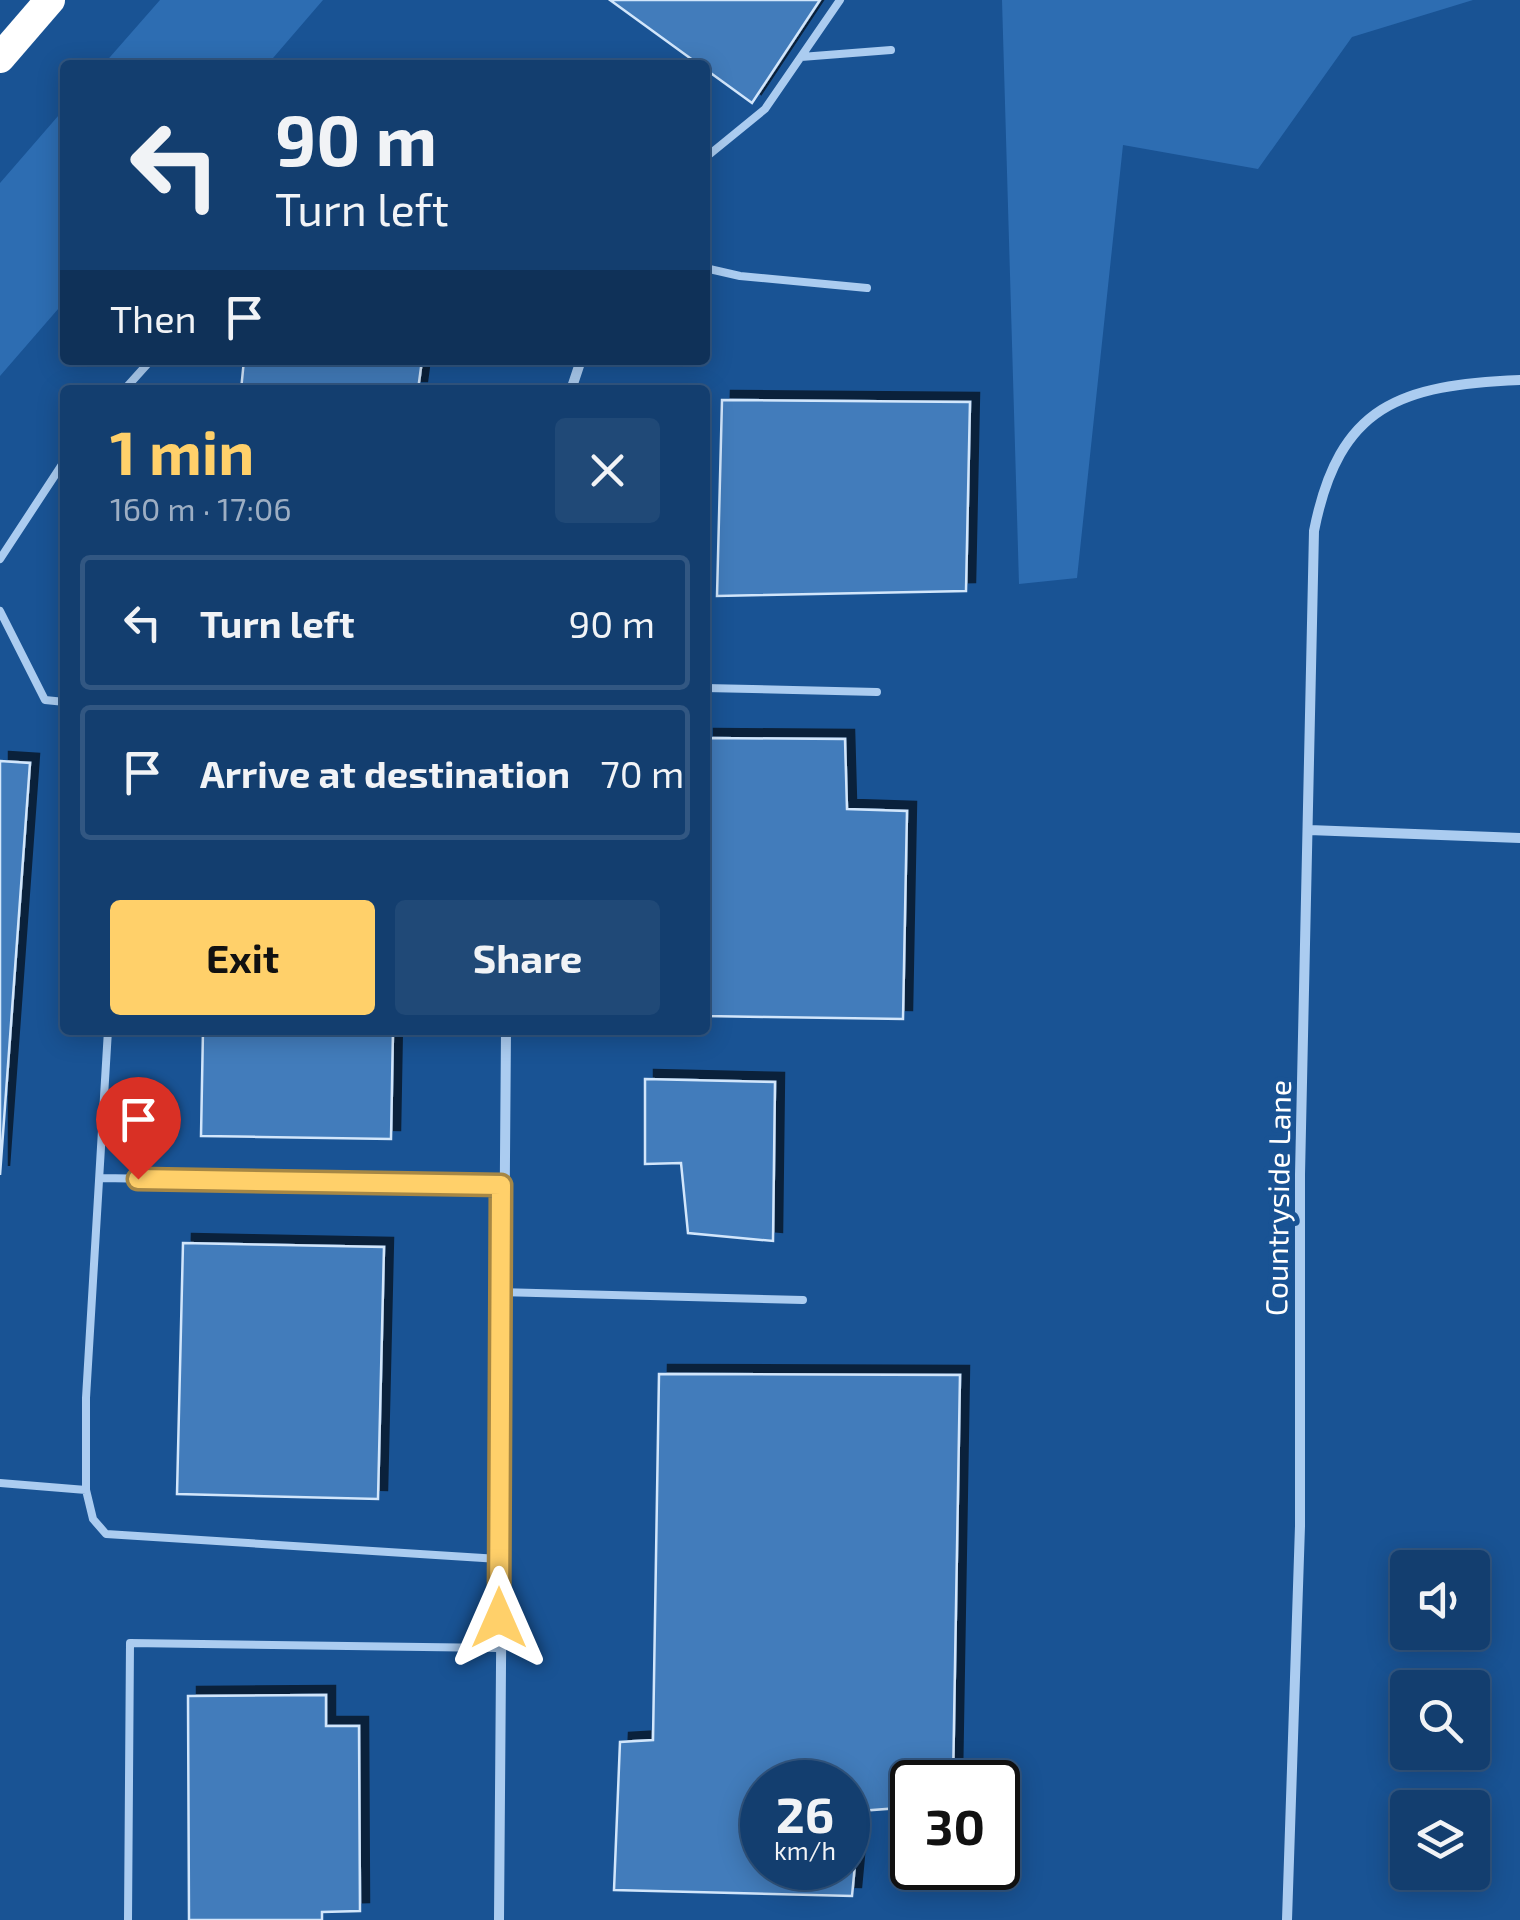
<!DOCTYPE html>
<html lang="en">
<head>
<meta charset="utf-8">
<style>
	:root { --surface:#133e6f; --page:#204977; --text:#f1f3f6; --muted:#9daec3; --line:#325782; --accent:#ffd06a }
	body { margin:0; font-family:"Exo 2",sans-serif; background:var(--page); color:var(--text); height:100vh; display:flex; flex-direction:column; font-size:38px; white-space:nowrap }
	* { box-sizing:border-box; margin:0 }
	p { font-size:32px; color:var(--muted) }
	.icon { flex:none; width:55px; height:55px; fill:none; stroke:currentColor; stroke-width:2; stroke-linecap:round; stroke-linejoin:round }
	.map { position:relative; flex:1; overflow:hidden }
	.drawer { position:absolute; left:60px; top:385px; width:650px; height:650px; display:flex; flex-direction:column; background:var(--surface); border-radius:10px; box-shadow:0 5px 25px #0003,0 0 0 2px var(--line) }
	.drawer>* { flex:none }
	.banner { position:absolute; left:60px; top:60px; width:650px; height:305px; border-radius:10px; box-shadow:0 5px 25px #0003,0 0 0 2px var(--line); background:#133e6f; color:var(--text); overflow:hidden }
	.fabs { position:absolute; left:1390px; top:1550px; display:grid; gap:20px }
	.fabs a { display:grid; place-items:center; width:100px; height:100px; border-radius:10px; background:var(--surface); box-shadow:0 5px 25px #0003,0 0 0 2px var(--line); font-size:50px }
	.speed { position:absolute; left:740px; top:1760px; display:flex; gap:20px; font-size:50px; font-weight:700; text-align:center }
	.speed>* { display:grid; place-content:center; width:130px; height:130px; border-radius:50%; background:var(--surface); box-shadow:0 5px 25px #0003,0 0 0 2px var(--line); line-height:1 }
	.speed small { font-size:25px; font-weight:400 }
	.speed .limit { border:5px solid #111; border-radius:15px; background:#fff; color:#111 }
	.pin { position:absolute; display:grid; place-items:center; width:85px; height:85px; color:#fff; margin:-102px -42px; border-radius:50% 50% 50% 0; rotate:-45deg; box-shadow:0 0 10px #0007 }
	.pin .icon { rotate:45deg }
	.me { position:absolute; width:110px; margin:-55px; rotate:0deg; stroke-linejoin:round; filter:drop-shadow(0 0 8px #0008) }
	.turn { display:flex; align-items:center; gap:35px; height:210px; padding:0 50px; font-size:45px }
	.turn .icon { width:130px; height:130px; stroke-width:2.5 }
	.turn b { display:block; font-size:70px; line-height:85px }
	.then { display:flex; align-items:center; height:95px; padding:0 50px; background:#0003; gap:20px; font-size:38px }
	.round { display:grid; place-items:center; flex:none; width:105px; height:105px; border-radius:10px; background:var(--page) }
	.summary { display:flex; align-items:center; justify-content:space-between; height:170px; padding:0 50px }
	h1 { font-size:60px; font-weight:700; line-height:75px; color:var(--accent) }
	.cta { display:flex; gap:20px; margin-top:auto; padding:20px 50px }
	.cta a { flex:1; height:115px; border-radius:10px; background:var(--accent); color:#111; font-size:40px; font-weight:700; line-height:115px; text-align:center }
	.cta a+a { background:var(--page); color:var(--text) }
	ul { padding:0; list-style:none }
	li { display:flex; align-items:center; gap:30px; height:135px; margin:0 20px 15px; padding:0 30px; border:5px solid var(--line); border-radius:10px }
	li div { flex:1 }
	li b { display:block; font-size:38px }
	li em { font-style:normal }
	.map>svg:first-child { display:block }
	.green { fill:#2d6db2 }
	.building { fill:#427cbb; stroke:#d2e6fb; stroke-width:2.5; fill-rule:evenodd; filter:url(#shadow) }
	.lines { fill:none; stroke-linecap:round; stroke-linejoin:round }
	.lane { stroke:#abccf0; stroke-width:8 }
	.street { stroke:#abccf0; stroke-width:10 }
	.highway { stroke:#fff; stroke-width:30 }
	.route-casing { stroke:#a68745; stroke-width:25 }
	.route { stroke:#ffd06a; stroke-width:18 }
	.labels { text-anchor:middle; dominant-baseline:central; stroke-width:10; stroke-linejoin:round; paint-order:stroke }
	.street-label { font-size:30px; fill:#fff; stroke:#195394 }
</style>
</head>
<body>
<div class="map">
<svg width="1520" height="1920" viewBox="0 0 1520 1920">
	<defs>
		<filter id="shadow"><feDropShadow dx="9" dy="-9" stdDeviation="0" flood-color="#0009"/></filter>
	</defs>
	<rect width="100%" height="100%" fill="#195394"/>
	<path class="green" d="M160 0H323L267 65H103Z
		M1002 0H1473L1352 37 1258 169 1123 145 1077 578 1019 584Z
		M65 108V301L0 376V183Z"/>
	<path class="building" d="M610 0H820L752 103Z
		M244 360H422L418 390H241Z
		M722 400 970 402 966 591 717 596Z
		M65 564V656H63Z
		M705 738 845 739 847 809 907 811 903 1019 705 1016Z
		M0 761 30 763 0 1175Z
		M203 1030H393L391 1139 201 1136Z
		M645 1079 775 1082 773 1241 688 1233 681 1163 645 1164Z
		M183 1243 384 1247 378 1499 177 1494Z
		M659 1374 960 1375 953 1782H912V1807L860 1811 852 1896 614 1890 620 1742 653 1740ZM762 1782H848V1868H762Z
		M326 1695V1726H359L360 1911 322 1912V1920H189L188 1696Z"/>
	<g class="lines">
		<path class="lane" d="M801 57 891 50
			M705 158 765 109 840 0
			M705 268 740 276 867 288
			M124 390 151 360
			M0 559 65 460
			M0 611 45 700 65 702
			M705 688 877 692
			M108 1030 86 1398V1490L93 1519 106 1534 499 1559
			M101 1178 501 1185
			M501 1292 803 1300
			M0 1483 86 1490
			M128 1920 130 1643 498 1648"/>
		<path class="street" d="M571 390 581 360
			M1309 830 1520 838
			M499 1920 506 1030
			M1287 1920 1300 1526V1174L1314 531C1339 404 1401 385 1520 380"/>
		<path class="highway" d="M0 58 50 0"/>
	</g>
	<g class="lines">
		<defs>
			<path id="route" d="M138 1179 501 1185 499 1618"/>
		</defs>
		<use href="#route" class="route-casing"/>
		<use href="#route" class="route"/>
	</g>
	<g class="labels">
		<g class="street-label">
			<text transform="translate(1277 1198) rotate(-89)">Countryside Lane</text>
		</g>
	</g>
</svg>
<div class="fabs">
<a><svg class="icon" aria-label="sound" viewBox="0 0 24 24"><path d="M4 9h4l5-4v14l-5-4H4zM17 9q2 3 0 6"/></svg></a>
<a><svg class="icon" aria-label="search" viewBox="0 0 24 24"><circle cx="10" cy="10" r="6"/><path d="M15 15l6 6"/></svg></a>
<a><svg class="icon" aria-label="layers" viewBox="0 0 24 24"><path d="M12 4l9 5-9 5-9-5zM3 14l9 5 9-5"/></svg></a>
</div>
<div class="speed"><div>26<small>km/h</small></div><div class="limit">30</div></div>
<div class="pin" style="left:138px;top:1179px;background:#d93025"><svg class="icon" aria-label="arrive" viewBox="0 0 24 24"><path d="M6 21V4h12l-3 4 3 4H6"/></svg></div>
<svg class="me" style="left:499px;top:1618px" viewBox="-20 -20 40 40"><path d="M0-17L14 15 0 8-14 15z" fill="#ffd06a" stroke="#fff" stroke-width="4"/></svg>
<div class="banner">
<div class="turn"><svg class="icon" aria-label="left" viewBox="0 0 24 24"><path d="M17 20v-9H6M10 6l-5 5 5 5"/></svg><div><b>90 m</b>Turn left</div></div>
<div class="then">Then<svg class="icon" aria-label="arrive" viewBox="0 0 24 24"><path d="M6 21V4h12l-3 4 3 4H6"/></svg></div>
</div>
<section class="drawer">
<div class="summary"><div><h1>1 min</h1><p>160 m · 17:06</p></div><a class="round"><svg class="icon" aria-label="close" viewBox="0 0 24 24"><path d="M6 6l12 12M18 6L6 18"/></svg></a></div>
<ul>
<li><svg class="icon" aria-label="left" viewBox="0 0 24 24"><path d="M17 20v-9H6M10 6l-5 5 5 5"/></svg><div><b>Turn left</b></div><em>90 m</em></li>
<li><svg class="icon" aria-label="arrive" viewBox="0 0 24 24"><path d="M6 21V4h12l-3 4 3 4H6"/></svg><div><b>Arrive at destination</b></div><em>70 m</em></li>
</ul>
<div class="cta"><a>Exit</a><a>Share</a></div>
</section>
</div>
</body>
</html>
